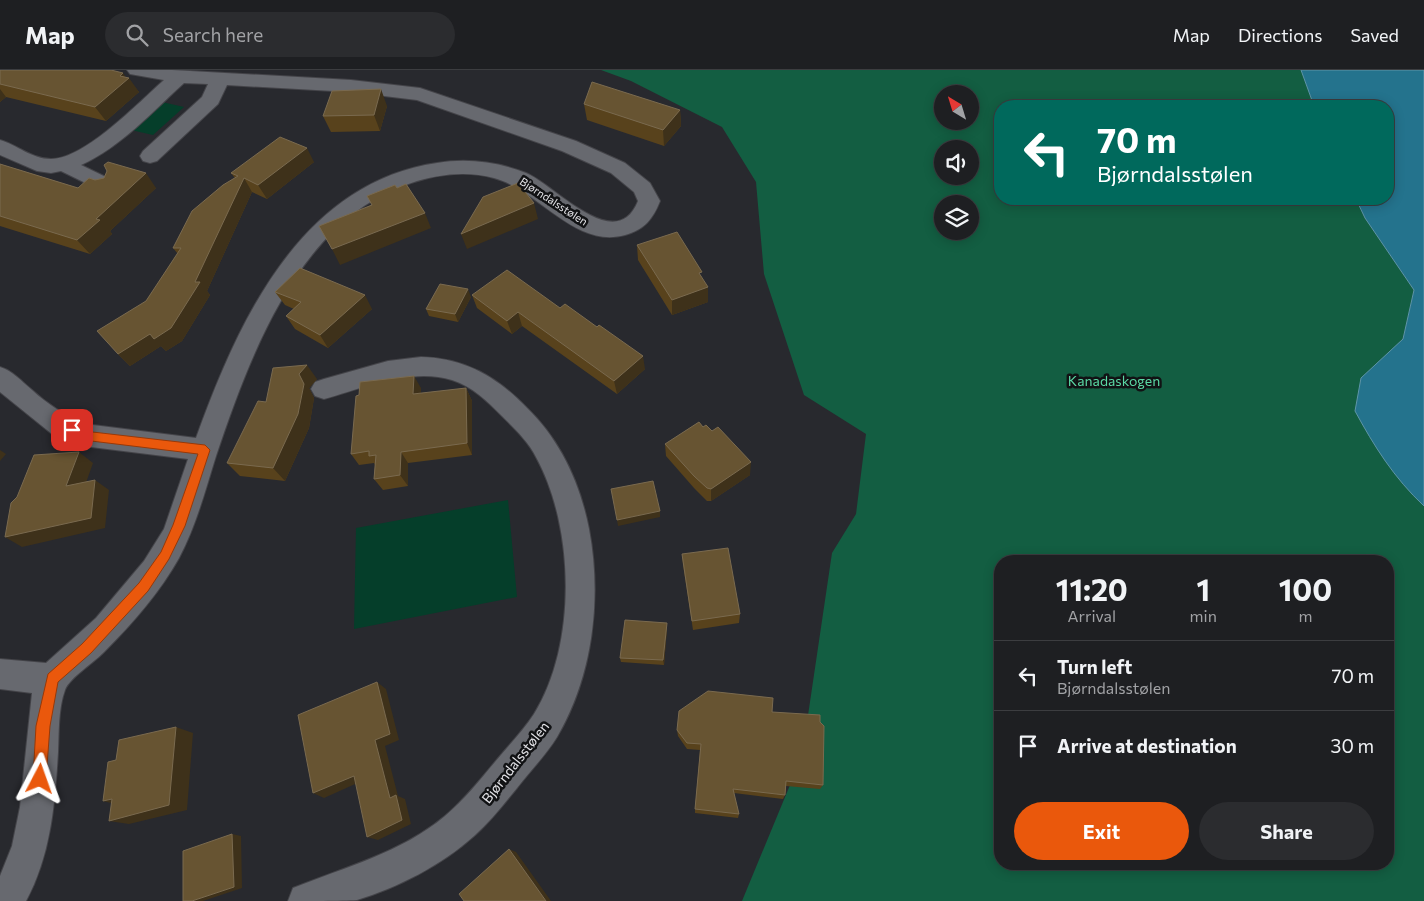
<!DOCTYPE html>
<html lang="en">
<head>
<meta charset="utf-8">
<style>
	:root { --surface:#1e1f22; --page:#2b2c2f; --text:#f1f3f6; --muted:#a1a2a5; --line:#3c3d40; --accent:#ea580c }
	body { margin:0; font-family:Commissioner,sans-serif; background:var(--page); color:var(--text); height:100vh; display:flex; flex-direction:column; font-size:19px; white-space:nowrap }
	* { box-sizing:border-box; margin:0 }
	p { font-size:16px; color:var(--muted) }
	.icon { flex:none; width:28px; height:28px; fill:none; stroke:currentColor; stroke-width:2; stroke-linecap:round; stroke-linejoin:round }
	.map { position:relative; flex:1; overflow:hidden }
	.sheet { position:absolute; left:994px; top:485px; width:400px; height:315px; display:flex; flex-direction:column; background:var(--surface); border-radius:20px; box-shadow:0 2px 12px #0003,0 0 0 1px var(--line) }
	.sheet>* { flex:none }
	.hud { position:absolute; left:994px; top:30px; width:400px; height:105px; border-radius:20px; box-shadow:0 2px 12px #0003,0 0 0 1px var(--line); background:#00695c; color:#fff; overflow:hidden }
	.needle { width:32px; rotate:322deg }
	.fabs { position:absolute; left:934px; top:15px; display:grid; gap:10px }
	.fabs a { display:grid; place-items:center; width:45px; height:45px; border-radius:50%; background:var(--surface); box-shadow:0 2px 12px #0003,0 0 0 1px var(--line); font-size:25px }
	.pin { position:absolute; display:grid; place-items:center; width:42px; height:42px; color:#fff; margin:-21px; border-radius:10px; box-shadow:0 2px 8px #0006 }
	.me { position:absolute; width:55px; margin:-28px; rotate:4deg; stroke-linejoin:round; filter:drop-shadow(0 0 4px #0008) }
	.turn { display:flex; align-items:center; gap:18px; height:105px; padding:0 20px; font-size:22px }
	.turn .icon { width:65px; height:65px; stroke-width:2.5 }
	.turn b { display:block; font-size:35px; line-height:42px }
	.eta { display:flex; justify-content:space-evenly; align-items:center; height:85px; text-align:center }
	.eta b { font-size:30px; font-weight:700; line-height:35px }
	.cta { display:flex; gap:10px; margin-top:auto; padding:10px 20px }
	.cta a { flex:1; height:58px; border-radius:30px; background:var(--accent); color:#fff; font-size:20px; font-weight:700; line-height:58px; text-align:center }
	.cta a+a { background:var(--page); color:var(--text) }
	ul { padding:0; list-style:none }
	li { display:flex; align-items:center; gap:15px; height:70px; padding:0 20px; border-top:1px solid var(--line) }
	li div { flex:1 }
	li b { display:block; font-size:19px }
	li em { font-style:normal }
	header { display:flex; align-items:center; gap:30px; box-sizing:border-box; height:70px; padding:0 25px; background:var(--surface); border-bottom:1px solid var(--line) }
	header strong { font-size:24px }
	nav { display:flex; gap:28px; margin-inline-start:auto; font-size:18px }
	.search { width:350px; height:45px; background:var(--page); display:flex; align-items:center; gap:12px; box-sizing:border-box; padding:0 18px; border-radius:28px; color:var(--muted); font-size:19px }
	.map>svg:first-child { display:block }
	.green { fill:#053e2a }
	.forest { fill:#135e42; fill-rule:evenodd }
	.water { fill:#24738d; stroke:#5e95a8 }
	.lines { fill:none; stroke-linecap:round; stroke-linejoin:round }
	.minor-casing { stroke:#444449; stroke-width:2 }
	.minor { fill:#67696f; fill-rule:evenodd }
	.wall { fill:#58421c }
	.shaded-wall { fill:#3e311a }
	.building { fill:#675432; stroke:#7a6a4f }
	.route { fill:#ea580c; stroke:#983908 }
	.labels { text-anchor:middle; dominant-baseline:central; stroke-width:5; stroke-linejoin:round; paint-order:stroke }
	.far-street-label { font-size:11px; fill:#e4e4e8; stroke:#111214 }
	.park-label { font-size:14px; fill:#5bd9a5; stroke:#111214 }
	.street-label { font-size:14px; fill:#e4e4e8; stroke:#111214 }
</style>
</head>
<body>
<header>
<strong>Map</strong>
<div class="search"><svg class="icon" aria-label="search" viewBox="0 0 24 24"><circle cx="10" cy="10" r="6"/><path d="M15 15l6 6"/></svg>Search here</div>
<nav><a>Map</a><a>Directions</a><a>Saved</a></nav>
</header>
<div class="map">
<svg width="1424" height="831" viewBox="0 0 1424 831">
	<rect width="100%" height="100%" fill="#28292e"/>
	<path class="green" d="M162 32 184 37 153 65 131 60Z
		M508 430 517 527 354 559 356 458Z"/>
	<path class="forest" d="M601 0H1301L1314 36H1000V129H1356L1365 148 1414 220 1403 269 1387 285 1424 406V831H742L802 686 832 483 856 444 866 364 804 325 764 204 756 112 722 57 631 11ZM942 24H970V51H942ZM942 79H970V106H942ZM942 134H970V161H942ZM1000 491H1388V794H1000Z"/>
	<path class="water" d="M1301 0H1424V436C1394 408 1374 376 1355 341L1361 308 1403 269 1414 220 1365 148 1356 129H1388V36H1314Z"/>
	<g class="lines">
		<defs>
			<path id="minor" d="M127 0H172L351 10 420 18 576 71 625 93 650 113 660 131C653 149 644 160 625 165 575 179 539 120 494 108 451 96 400 112 364 136 285 189 245 300 216 386 205 421 196 456 179 488 160 522 133 553 105 581 95 592 69 608 65 620 58 639 59 663 58 682 55 733 51 785 26 831H0V806L12 776 20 737 32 623 0 619V589L46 593 96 548 144 491 164 459 188 389 83 376 74 373 52 364 0 322V297C13 301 21 311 32 320 47 334 66 346 85 354L196 368C238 252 300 113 437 93 467 88 498 92 526 103 555 115 616 186 638 131L634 122 611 103 562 81 417 30 351 22 227 15 218 34 157 91 150 93 143 91 140 86 143 81 202 27 208 14 184 13C152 42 121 77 81 95L114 111 117 116 114 121 106 123 61 101 51 103 37 101 0 85V70C17 75 32 89 51 89 85 89 139 32 164 10L130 4Z
				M421 287C465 288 497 307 527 338 560 370 580 413 589 459 602 528 593 606 557 667 546 685 530 701 517 718 503 735 490 752 474 766 442 795 397 818 357 830 342 831 305 831 288 831L293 818C345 797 401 783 445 746 464 730 479 711 495 692 508 676 523 661 534 644 577 575 575 458 536 387 528 371 514 358 502 346 488 332 472 316 452 310 412 297 363 318 324 329L315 326 311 319 315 312 324 309 388 291Z"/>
		</defs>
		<use href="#minor" class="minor-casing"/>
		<use href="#minor" class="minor"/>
	</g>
	<path class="wall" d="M0 0 126 7 139 22 106 51 6 27 0 32Z
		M584 34 680 40 681 56 664 76 587 50Z
		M387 36 380 61 331 62 323 46Z
		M314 92 267 129 252 122 207 221 210 225 182 271 166 281 161 276 130 296 118 284 146 231 178 184 173 178 235 108 231 103Z
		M0 94 78 118 95 110 156 118 110 161 112 164 90 184 0 156Z
		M637 175 708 232 672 245 638 190Z
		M275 222 372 239 328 278 295 259 286 246 294 239 285 235Z
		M472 225 560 238 597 257 645 299 617 324 522 256 512 264 477 238Z
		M471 227 458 252 429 246 426 239Z
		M317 309 309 318 314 328 309 358 285 411 240 406 227 393 266 332Z
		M421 318 420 324 466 318 472 331V385L408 393V416L383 420 374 409 375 395 374 393 359 395 351 384Z
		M665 374 750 405 711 431H707L694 418 666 386Z
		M682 484 740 544 739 553 693 560 683 495Z
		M667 558 664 595 621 592 620 588Z
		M772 642 823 715 820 719 786 716 785 725 783 729 734 723 739 744 738 748 695 743V739L700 680 687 679 678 666 677 660Z"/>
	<path class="shaded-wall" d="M123 3 127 9 129 8 139 22 106 51 95 37 120 6Z
		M0 19 6 27 0 32Z
		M381 19 387 36 380 61 374 45Z
		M680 40 681 56 664 76 663 60Z
		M307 78 314 92 267 129 258 115Z
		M146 103 156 118 110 161 112 164 90 184 77 170 96 149Z
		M244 108 252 122 207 221 210 225 182 271 166 281 154 269 195 212Z
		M534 133 538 149 467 179 461 164Z
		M425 143 431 158 340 195 332 179Z
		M708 217V232L672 245V230Z
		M468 219 471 227 458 252 455 244Z
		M365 225 372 239 328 278 320 265Z
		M518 242 522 256 512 264 507 251Z
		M150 264 161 276 130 296 118 284Z
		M643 286 645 299 617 324 614 311Z
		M307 295 317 309 309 318 314 328 309 358 285 411 273 398 299 304Z
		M414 306 421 318 420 337 413 324Z
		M466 318 472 331V385L467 373Z
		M0 380 6 384 0 391Z
		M79 382 93 393 81 427 66 416Z
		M401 382 408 393V416L400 405Z
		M751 392 750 405 711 431V419Z
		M95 410 109 420 105 458 22 477 5 467Z
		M660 441V447L618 456 617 450Z
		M667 553V558L664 595 663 590Z
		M377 612 386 619 399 670 385 676 398 726 405 729 411 754 378 770 367 767 375 670Z
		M176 657 193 663 187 740 129 754 109 751Z
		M354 706 364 710 324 728 313 723Z
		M112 729 123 736 103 731Z
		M232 764 241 766 242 818 203 831H192Z
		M509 779 516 782 551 831H546Z"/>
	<path class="building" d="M0 0H111L123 3 120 6 129 8 95 37 0 14Z
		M592 12 680 40 663 60 584 34Z
		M381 19 374 45 323 46 332 21Z
		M280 67 307 78 258 115 244 108 195 212H200L171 258 154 269 150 264 118 284 97 261 146 231 181 178H173L192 141 223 115 238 106 231 103Z
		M108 92 146 103 96 149 100 150 77 170 0 146V94L78 118 89 108 95 110 104 108 107 101 104 95Z
		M518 113 534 133 461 164 483 127Z
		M406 114 425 143 332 179 319 156 372 135 367 126 395 115 397 118Z
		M677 162 702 202 699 203 708 217 672 230 637 175Z
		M300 198 365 225 320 265 286 246 301 232 275 222Z
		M507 200 560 238 565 234 597 257 599 255 643 286 614 311 518 242 507 251 472 225Z
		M440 214 468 219 455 244 426 239Z
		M307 295 299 304 304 314 298 344 273 398 227 393 258 331 266 332 273 298Z
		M414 306 413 324 466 318 467 373 401 382 400 405 374 409 376 385 369 386V381L351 384 356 326 359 325 360 312Z
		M699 352 703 357 706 355 712 361 718 357 751 392 711 419 707 418 694 406 665 374Z
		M79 382 66 416 95 410 91 448 5 467 11 433 17 427 34 385Z
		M653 411 660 441 617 450 611 419Z
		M728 478 740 544 692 551 682 484Z
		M625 550 667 553 663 590 620 588Z
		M377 612 390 664 375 670 390 728 396 725 402 750 367 767 354 706 313 723 298 645Z
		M708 621 773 628 772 642 820 645V652L824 656 823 715 786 711 785 725 733 719 739 744 695 739 701 674 687 673 677 660 679 641Z
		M176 657 169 735 109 751 112 729 103 731 108 692 116 690 119 670Z
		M232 764 234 817 192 831H183V781Z
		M509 779 546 831H464L459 824Z"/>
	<path class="route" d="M72 356 84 361 205 375 210 380 185 456 169 489 148 521 91 583 58 612 50 656 46 709 44 714 40 716 35 714 33 709 36 656 48 604 82 574 139 513 161 482 173 455 198 384 83 370 68 364 67 360Z"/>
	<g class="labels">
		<g class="far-street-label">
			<text transform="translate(554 131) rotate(33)">Bjørndalsstølen</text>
		</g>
		<g class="park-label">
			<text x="1114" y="310">Kanadaskogen</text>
		</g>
		<g class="street-label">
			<text transform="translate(515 692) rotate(-52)">Bjørndalsstølen</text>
		</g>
	</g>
</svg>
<div class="fabs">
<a><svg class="needle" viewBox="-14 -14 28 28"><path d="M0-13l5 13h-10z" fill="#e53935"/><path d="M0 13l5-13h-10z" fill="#a1a2a5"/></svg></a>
<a><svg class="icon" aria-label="sound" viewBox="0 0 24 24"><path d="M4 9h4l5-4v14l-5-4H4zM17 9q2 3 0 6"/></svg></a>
<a><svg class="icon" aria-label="layers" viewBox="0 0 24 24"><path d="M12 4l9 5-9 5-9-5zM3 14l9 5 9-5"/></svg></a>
</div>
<div class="pin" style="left:72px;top:360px;background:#d93025"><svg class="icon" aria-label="arrive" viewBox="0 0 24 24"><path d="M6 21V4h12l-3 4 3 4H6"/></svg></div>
<svg class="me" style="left:40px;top:709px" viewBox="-20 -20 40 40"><path d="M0-17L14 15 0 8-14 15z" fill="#ea580c" stroke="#fff" stroke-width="4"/></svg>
<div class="hud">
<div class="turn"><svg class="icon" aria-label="left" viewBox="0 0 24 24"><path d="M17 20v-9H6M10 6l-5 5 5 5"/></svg><div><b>70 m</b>Bjørndalsstølen</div></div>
</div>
<section class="sheet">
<div class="eta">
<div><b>11:20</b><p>Arrival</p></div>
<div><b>1</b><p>min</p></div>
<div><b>100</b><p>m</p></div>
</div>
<ul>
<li><svg class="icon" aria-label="left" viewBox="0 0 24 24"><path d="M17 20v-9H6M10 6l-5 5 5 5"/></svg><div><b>Turn left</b><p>Bjørndalsstølen</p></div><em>70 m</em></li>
<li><svg class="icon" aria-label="arrive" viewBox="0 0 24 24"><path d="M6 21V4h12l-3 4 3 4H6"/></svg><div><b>Arrive at destination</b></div><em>30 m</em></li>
</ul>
<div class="cta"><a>Exit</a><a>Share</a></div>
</section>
</div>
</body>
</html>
